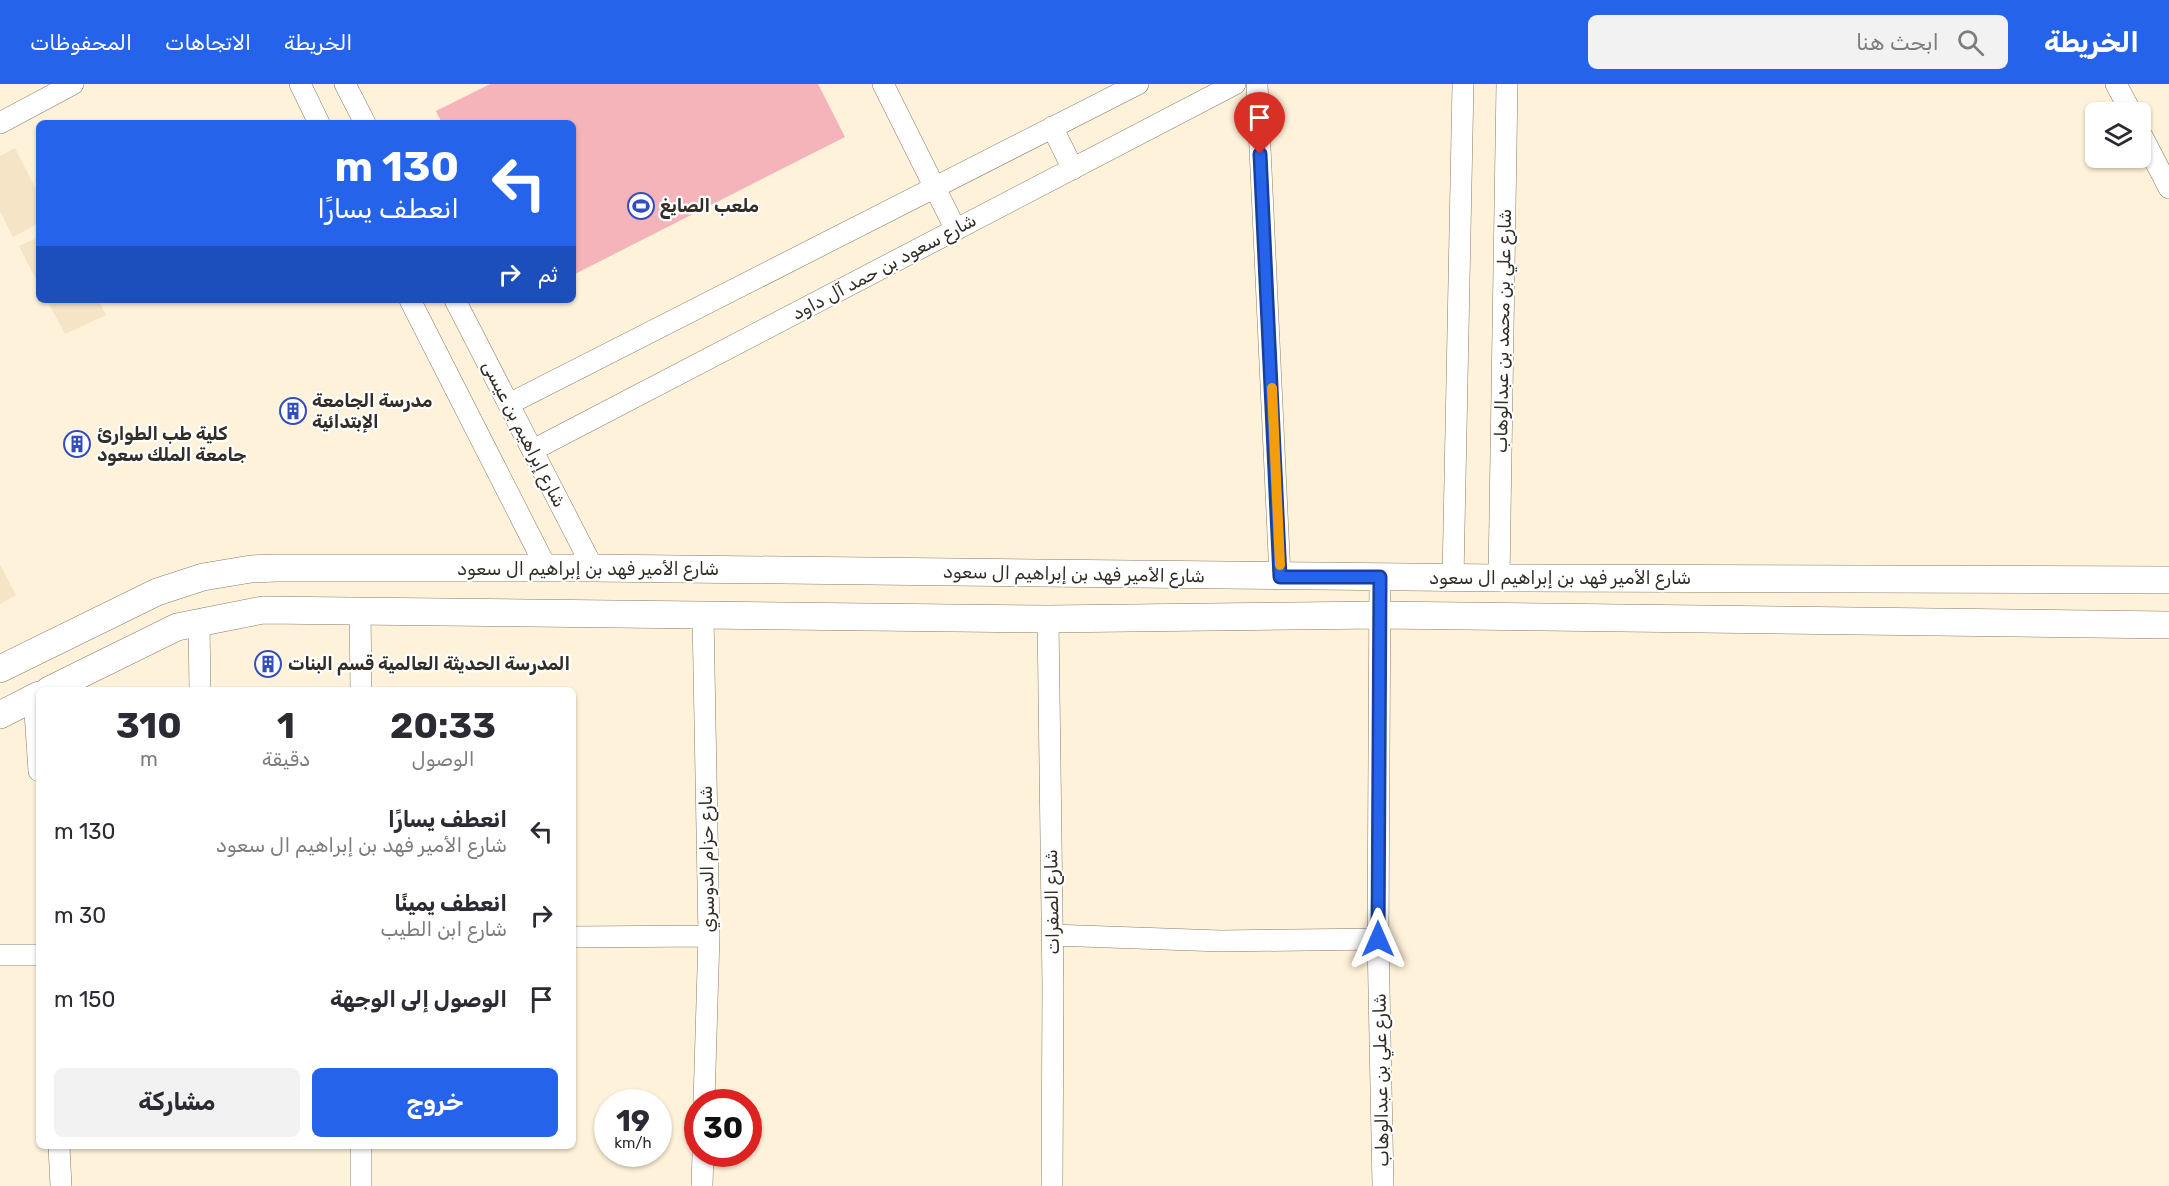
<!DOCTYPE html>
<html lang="ar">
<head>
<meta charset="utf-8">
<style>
	:root { --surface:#fff; --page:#f2f2f3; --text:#2b2b33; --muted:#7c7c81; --accent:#2563eb }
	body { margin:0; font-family:Rubik,"Noto Sans Arabic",sans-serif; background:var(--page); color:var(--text); direction:rtl; height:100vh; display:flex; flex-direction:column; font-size:22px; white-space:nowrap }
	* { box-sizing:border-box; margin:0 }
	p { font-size:20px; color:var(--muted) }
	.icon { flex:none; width:33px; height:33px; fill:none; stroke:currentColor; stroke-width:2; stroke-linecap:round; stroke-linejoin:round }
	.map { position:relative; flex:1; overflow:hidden; direction:ltr }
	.sheet { position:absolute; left:36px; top:603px; width:540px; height:462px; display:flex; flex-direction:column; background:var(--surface); border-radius:9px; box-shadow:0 2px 4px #0004; direction:rtl }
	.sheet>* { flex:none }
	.hud { position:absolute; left:36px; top:36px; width:540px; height:183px; border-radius:9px; box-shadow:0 2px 4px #0004; direction:rtl; background:#2563eb; color:#fff; overflow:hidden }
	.fabs { position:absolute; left:2085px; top:18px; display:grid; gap:12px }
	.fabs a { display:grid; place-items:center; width:66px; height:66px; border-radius:9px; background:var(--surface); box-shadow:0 2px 4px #0004; font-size:30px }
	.speed { position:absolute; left:594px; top:1005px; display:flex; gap:12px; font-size:30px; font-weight:700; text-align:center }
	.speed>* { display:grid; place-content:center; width:78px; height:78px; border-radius:50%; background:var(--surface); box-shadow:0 2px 4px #0004; line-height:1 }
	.speed small { font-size:15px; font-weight:400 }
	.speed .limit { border:9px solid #d22; background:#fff; color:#111 }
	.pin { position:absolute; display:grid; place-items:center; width:51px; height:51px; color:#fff; margin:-62px -26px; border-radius:50% 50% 50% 0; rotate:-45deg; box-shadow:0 0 6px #0007 }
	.pin .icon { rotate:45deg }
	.me { position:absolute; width:66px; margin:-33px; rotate:0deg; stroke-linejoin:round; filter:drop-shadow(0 0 4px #0008) }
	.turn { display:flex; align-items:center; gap:21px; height:126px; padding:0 18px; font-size:27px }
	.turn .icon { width:78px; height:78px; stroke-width:2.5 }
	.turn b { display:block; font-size:42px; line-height:51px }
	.then { display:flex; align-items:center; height:57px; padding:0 18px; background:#0003; gap:12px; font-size:22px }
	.eta { display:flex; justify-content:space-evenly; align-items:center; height:102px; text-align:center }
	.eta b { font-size:36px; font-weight:700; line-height:42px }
	.primary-button { display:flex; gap:12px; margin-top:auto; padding:12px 18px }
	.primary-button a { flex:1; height:69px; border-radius:9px; background:var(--accent); color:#fff; font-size:24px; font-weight:700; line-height:69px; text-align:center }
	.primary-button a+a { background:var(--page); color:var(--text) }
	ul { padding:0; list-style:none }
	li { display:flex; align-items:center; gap:18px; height:84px; padding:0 18px }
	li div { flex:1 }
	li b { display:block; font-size:22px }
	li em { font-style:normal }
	header { display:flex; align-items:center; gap:36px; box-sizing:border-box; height:84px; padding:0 30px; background:var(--accent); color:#fff }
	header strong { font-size:28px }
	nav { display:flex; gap:33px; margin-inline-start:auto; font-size:21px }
	.search { width:420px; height:54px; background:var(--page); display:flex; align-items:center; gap:15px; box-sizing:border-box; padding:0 21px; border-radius:9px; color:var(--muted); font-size:22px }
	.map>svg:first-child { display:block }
	.built { fill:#f5e4c6 }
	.green { fill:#f5b4ba }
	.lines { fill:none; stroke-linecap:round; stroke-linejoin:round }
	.minor-casing { stroke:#877c67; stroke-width:22 }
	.major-casing { stroke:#877c67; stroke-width:28 }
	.minor { stroke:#fff; stroke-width:21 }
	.major { stroke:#fff; stroke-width:27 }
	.route-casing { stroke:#184099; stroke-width:15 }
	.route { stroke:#2563eb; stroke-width:10 }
	.slow { stroke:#f59e0b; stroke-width:10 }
	.labels { text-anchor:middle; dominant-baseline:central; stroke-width:4.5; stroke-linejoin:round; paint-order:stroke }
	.poi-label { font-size:18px; font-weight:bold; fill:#322d25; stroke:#fff; text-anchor:start }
	.street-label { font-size:18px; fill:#322d25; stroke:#fff }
</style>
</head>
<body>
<header>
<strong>الخريطة</strong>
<div class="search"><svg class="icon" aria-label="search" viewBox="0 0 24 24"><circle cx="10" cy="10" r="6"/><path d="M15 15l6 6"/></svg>ابحث هنا</div>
<nav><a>الخريطة</a><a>الاتجاهات</a><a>المحفوظات</a></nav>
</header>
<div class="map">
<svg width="2169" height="1102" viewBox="0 0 2169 1102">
	<rect width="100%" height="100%" fill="#fff2da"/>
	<path class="built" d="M15 64 39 111V139L13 153 0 127V72Z
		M39 153V201L19 162Z
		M47 216H98L106 231 65 250Z
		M0 481 16 511 0 520Z"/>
	<path class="green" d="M490 0H818L845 53 573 191V39H442L436 27Z"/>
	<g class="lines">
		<defs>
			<path id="minor" d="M300 0 319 39
				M345 0 365 39
				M883 0 956 146
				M1257 0 1280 493
				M2116 0 2131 28
				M0 39 73 0
				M1052 43 1073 85
				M2140 48 2169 104
				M410 216 547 485
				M455 216 593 484
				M509 320 1138 0
				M533 366 1235 0
				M1380 493 1378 855 1383 1102
				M1453 494 1463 0
				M1499 494 1507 0
				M360 525 361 606
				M703 531 709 852 704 1018
				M1048 535 1053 902 1052 1102
				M199 539 200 606
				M34 614 39 687
				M1052 851 1221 857 1378 855
				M573 853 709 852
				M0 871H39
				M59 1062 61 1102
				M361 1102V1062
				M702 1102 703 1070"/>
			<path id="major" d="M0 585 157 508 203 493 251 485 276 484H593L1499 494 2169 496
				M49 606 177 543 263 526 1048 535 1380 531 2169 541
				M0 631 39 611"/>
		</defs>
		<use href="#minor" class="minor-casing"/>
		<use href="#major" class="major-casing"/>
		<use href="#minor" class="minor"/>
		<use href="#major" class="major"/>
	</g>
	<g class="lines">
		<defs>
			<path id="route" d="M1260 70 1280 493H1380L1378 855"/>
		</defs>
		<use href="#route" class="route-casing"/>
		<use href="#route" class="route"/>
		<path class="slow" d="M1272 304 1280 481"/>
	</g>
	<defs>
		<symbol id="stadium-ring" viewBox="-11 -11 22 22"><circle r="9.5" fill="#fff" stroke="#334dbe" stroke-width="1.5"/><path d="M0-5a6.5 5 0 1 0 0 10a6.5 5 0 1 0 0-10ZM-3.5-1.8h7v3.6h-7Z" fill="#334dbe"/></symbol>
		<symbol id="building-ring" viewBox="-11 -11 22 22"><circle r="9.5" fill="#fff" stroke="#334dbe" stroke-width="1.5"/><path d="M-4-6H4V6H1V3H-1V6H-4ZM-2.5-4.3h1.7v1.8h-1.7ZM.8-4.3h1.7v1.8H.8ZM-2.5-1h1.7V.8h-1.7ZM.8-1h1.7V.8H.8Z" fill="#334dbe"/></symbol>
	</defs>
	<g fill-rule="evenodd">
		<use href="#stadium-ring" x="626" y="107" width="30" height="30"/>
		<use href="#building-ring" x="278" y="312" width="30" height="30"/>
		<use href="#building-ring" x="62" y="345" width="30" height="30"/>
		<use href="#building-ring" x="253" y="565" width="30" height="30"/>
	</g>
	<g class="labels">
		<g class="poi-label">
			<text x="660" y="122">ملعب الصايغ</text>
			<text x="312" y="317">مدرسة الجامعة<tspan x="312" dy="21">الإبتدائية</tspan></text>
			<text x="97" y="350">كلية طب الطوارئ<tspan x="97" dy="21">جامعة الملك سعود</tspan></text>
			<text x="288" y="580">المدرسة الحديثة العالمية قسم البنات</text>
		</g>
		<g class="street-label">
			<text transform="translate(884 183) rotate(-28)">شارع سعود بن حمد آل داود</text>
			<text transform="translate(1503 247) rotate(-89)">شارع علي بن محمد بن عبدالوهاب</text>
			<text transform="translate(524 350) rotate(63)">شارع إبراهيم بن عيسى</text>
			<text x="588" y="485">شارع الأمير فهد بن إبراهيم ال سعود</text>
			<text transform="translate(1074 490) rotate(1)">شارع الأمير فهد بن إبراهيم ال سعود</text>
			<text x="1560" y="494">شارع الأمير فهد بن إبراهيم ال سعود</text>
			<text transform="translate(707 775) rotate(-91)">شارع حزام الدوسري</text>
			<text transform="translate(1052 818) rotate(-91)">شارع الصفرات</text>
			<text transform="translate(1381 996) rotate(-91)">شارع علي بن عبدالوهاب</text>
		</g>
	</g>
</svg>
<div class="fabs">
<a><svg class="icon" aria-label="layers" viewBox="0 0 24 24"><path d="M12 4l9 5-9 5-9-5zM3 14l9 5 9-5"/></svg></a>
</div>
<div class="speed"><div>19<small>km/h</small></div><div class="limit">30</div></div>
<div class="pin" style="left:1260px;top:70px;background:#d93025"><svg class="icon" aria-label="arrive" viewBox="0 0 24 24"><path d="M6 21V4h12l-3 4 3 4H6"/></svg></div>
<svg class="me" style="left:1378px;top:855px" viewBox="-20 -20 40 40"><path d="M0-17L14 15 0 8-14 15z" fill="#2563eb" stroke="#fff" stroke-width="4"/></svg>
<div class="hud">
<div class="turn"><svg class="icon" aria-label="left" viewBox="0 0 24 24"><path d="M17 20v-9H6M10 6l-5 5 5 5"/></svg><div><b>130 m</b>انعطف يسارًا</div></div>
<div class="then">ثم<svg class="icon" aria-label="right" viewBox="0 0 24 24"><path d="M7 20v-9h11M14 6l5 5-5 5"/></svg></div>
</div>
<section class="sheet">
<div class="eta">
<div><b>20:33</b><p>الوصول</p></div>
<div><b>1</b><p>دقيقة</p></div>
<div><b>310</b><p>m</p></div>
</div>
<ul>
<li><svg class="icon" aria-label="left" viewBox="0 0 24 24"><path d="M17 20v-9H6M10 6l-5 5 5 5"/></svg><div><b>انعطف يسارًا</b><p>شارع الأمير فهد بن إبراهيم ال سعود</p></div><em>130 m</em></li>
<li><svg class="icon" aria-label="right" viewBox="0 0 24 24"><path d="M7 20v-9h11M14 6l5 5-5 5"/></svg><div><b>انعطف يمينًا</b><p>شارع ابن الطيب</p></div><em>30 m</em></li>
<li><svg class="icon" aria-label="arrive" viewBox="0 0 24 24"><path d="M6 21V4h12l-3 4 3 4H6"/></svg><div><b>الوصول إلى الوجهة</b></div><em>150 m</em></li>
</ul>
<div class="primary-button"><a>خروج</a><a>مشاركة</a></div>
</section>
</div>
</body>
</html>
